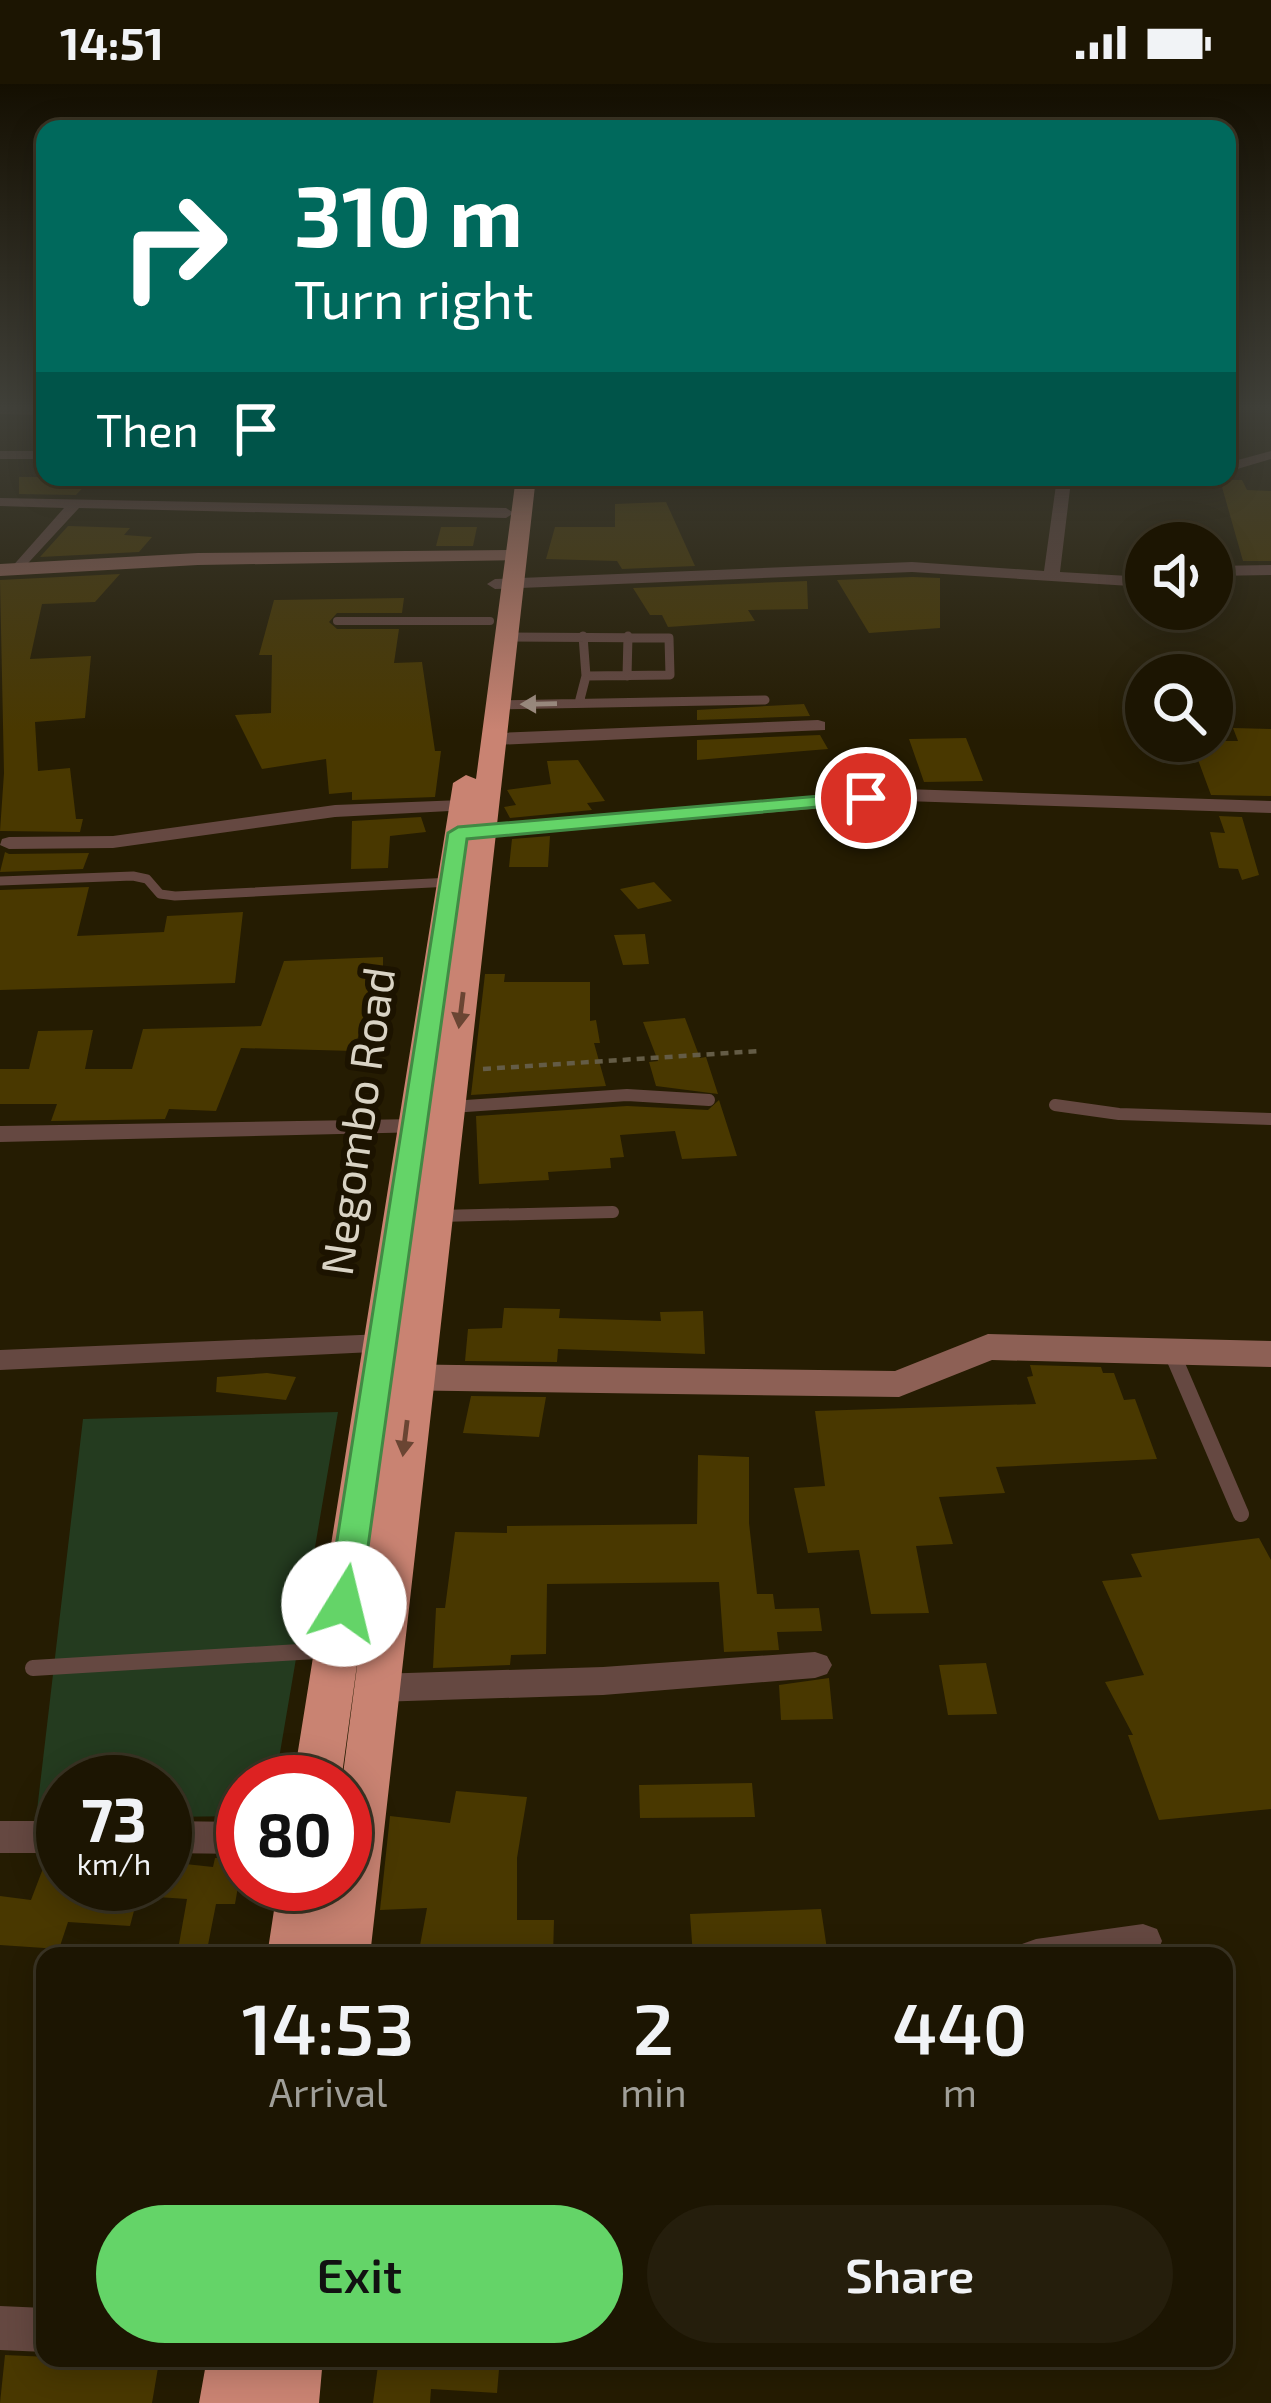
<!DOCTYPE html>
<html lang="en">
<head>
<meta charset="utf-8">
<style>
	:root { --surface:#1c1502; --page:#251e0c; --text:#f1f3f6; --muted:#a09f99; --line:#3a3424; --accent:#64d468 }
	body { margin:0; font-family:"Exo 2",sans-serif; background:var(--page); color:var(--text); height:100vh; display:flex; flex-direction:column; font-size:45px; white-space:nowrap }
	* { box-sizing:border-box; margin:0 }
	p { font-size:39px; color:var(--muted) }
	.icon { flex:none; width:66px; height:66px; fill:none; stroke:currentColor; stroke-width:2; stroke-linecap:round; stroke-linejoin:round }
	.map { position:relative; flex:1; overflow:hidden }
	.sheet { position:absolute; left:36px; top:1863px; width:1197px; height:420px; display:flex; flex-direction:column; background:var(--surface); border-radius:24px; box-shadow:0 6px 30px #0003,0 0 0 3px var(--line) }
	.sheet>* { flex:none }
	.hud { position:absolute; left:36px; top:36px; width:1200px; height:366px; border-radius:24px; box-shadow:0 6px 30px #0003,0 0 0 3px var(--line); background:#00695c; color:#fff; overflow:hidden }
	.fabs { position:absolute; left:1125px; top:438px; display:grid; gap:24px }
	.fabs a { display:grid; place-items:center; width:108px; height:108px; border-radius:50%; background:var(--surface); box-shadow:0 6px 30px #0003,0 0 0 3px var(--line); font-size:60px }
	.speed { position:absolute; left:36px; top:1671px; display:flex; gap:24px; font-size:60px; font-weight:700; text-align:center }
	.speed>* { display:grid; place-content:center; width:156px; height:156px; border-radius:50%; background:var(--surface); box-shadow:0 6px 30px #0003,0 0 0 3px var(--line); line-height:1 }
	.speed small { font-size:30px; font-weight:400 }
	.speed .limit { border:18px solid #d22; background:#fff; color:#111 }
	.pin { position:absolute; display:grid; place-items:center; width:102px; height:102px; color:#fff; margin:-51px; border:6px solid #fff; border-radius:50%; box-shadow:0 3px 12px #0007 }
	.me { position:absolute; width:132px; margin:-66px; rotate:9deg; stroke-linejoin:round; filter:drop-shadow(0 0 9px #0008) }
	.turn { display:flex; align-items:center; gap:42px; height:252px; padding:0 60px; font-size:54px }
	.turn .icon { width:156px; height:156px; stroke-width:2.5 }
	.turn b { display:block; font-size:84px; line-height:102px }
	.then { display:flex; align-items:center; height:114px; padding:0 60px; background:#0003; gap:24px; font-size:45px }
	.eta { display:flex; justify-content:space-evenly; align-items:center; height:204px; text-align:center }
	.eta b { font-size:72px; font-weight:600; line-height:84px }
	.button { display:flex; gap:24px; margin-top:auto; padding:24px 60px }
	.button a { flex:1; height:138px; border-radius:72px; background:var(--accent); color:#111; font-size:48px; font-weight:600; line-height:138px; text-align:center }
	.button a+a { background:var(--page); color:var(--text) }
	.status { display:flex; justify-content:space-between; align-items:center; height:84px; padding:0 60px; background:var(--surface); direction:ltr }
	.status svg { height:33px; fill:currentColor }
	.map>svg:first-child { display:block }
	.green { fill:#243b1f }
	.building { fill:#493800 }
	.lines { fill:none; stroke-linecap:round; stroke-linejoin:round }
	.path { stroke:#645c46; stroke-width:4.5; stroke-dasharray:8 6; stroke-linecap:butt }
	.lane-far3 { stroke:#654841; stroke-width:8 }
	.lane-far2 { stroke:#654841; stroke-width:9 }
	.lane-far1 { stroke:#654841; stroke-width:12 }
	.lane { stroke:#654841; stroke-width:16 }
	.street { fill:#654841; fill-rule:evenodd }
	.secondary { fill:#8d6055; fill-rule:evenodd }
	.highway { fill:#c98372; fill-rule:evenodd }
	.oneway { fill:#9f8e82 }
	.oneway2 { fill:#6a4533 }
	.route { fill:#64d468; stroke:#418a44; stroke-width:3 }
	.labels { text-anchor:middle; dominant-baseline:central; stroke-width:12; stroke-linejoin:round; paint-order:stroke }
	.street-label { font-size:45px; fill:#d9d3c4; stroke:#1c1300 }
</style>
</head>
<body>
<div class="status"><b>14:51</b><svg viewBox="0 0 49 12"><path d="M0 12V9h3v3zM5 12V6h3v6zM10 12V3h3v9zM15 12V0h3v12zM26 1h20v11H26zM47 4h2v5h-2z"/></svg></div>
<div class="map">
<svg width="1271" height="2319" viewBox="0 0 1271 2319">
	<rect width="100%" height="100%" fill="#251c02"/>
	<path class="green" d="M338 1328 275 1698H243V1732L165 1733V1698H63V1735H36L83 1335Z"/>
	<path class="building" d="M19 393H93L76 411 19 410Z
		M1220 396H1242L1247 406 1271 407V477H1243Z
		M666 418 695 482 622 485 617 477 546 475 555 443H615V420Z
		M68 442 130 444 124 451 152 453 139 468 40 473Z
		M441 443H477L473 462H436Z
		M120 490 95 518 42 520 30 575 91 572 85 634 35 638 38 687 70 684 76 735H83L80 748 0 747 4 689 0 496Z
		M912 493 940 494V544L869 549 837 496Z
		M807 497 808 525 748 526 755 537 668 543 662 531H650L633 504Z
		M404 514 402 529H337L329 538 337 545H399L394 579 422 578 435 667H441L435 713 352 716V708L329 710 326 675 262 685 235 631 271 629 272 571H259L274 516Z
		M804 620 810 632 697 636V626Z
		M1233 644 1271 645V712L1211 711 1191 657H1238Z
		M820 651 828 665 697 676V656Z
		M966 654 983 697 924 698 909 655Z
		M578 676 605 717 587 719 592 726 510 734 504 723 516 721 507 706 551 700 547 677Z
		M1219 732 1242 733 1259 791 1242 796 1238 785 1219 784 1210 748 1225 749Z
		M421 733 426 748 390 752 388 784 351 785 352 737Z
		M550 752 548 783H509L512 755Z
		M5 768 9 770 89 769 83 785 0 788Z
		M654 798 672 817 638 825 620 805Z
		M89 803 77 852 164 848 167 832 243 828 235 899 0 906V806Z
		M645 850 649 880 623 881 614 851Z
		M383 873V900H391L385 927 366 926 354 967 241 964 216 1027 169 1025 165 1035 51 1037 57 1020H0V985H29L38 947 93 946 85 985H132L143 945 261 942 284 877Z
		M485 890H505L504 898H590V937L596 936 600 959H594L606 1002 471 1011Z
		M685 934 700 974 706 973 718 1010 656 1002 649 978 658 977 643 938Z
		M719 1016 737 1072 682 1075 675 1047 620 1051 624 1073 610 1074 611 1084 548 1088 549 1096 479 1100 476 1032 627 1022 708 1026Z
		M504 1224 560 1225 559 1234 661 1237 660 1228 703 1227 705 1270 558 1265 557 1278 465 1277 468 1245 502 1244Z
		M1030 1281 1101 1283 1103 1289H1114L1124 1316 1135 1315 1157 1375 996 1383 1005 1409 939 1413 953 1460 916 1462 929 1529 871 1530 859 1466 808 1469 794 1404 825 1402 815 1327 1036 1320 1027 1293 1033 1292Z
		M267 1289 296 1293 286 1316 216 1308 217 1293Z
		M471 1312 546 1313 539 1353 463 1349Z
		M698 1371 749 1373V1439L757 1510H773L775 1525 819 1524 822 1547 777 1548 779 1566 724 1568 719 1498 547 1500 546 1570 511 1571 510 1581 433 1584 436 1524H445L455 1448 507 1449V1442L697 1440Z
		M1259 1454 1271 1476V1725L1159 1736 1128 1651H1133L1105 1598 1144 1591 1102 1497 1142 1493 1131 1470Z
		M986 1579 997 1630 948 1631 939 1581Z
		M829 1594 833 1635 781 1636 779 1601Z
		M752 1699 755 1733 640 1734 639 1701Z
		M456 1707 527 1713 517 1774V1836H554L553 1872H418L427 1824 380 1826 390 1732 450 1739Z
		M47 1774H63V1800H141L130 1842 68 1838 59 1865 0 1861V1812L31 1816Z
		M215 1774H243L235 1820H216L208 1861 179 1860 187 1815 157 1813 160 1800H165L167 1778 213 1783Z
		M821 1825 828 1872H693L690 1830Z
		M5 2271 159 2278 152 2319H0Z
		M379 2274H500L497 2309 431 2305 430 2319H373Z"/>
	<g class="lines">
		<path class="path" d="M483 985 759 967"/>
		<path class="lane-far3" d="M337 537H490"/>
		<path class="lane-far2" d="M507 553 669 554 670 591 586 592
			M627 592 628 552
			M579 619 586 592 583 552
			M499 621 765 616
			M0 797 133 792 147 795 160 810 175 812 451 798"/>
		<path class="lane-far1" d="M1055 1021 1119 1030 1271 1035
			M451 1023 627 1011 709 1016
			M438 1132 613 1128"/>
		<path class="lane" d="M1172 1269 1241 1430
			M33 1584 332 1566"/>
		<path class="street" d="M0 322 45 323V331L0 330Z
			M0 367H45V375H0Z
			M1271 367V375L1227 388V379Z
			M1097 393H1145L1070 405 1060 488 1146 493V503L912 488 495 505 487 500 495 495 912 478 1044 487 1056 401Z
			M0 414 506 424 514 429 506 434 79 424 18 490 10 485 64 424 0 422Z
			M1271 481V491L1212 492V482Z
			M818 636 825 638V646L495 661 486 655 495 649Z
			M905 705 1271 717V729L905 717 462 755 452 749 462 743Z
			M462 716 469 718V726L335 733 113 764 9 765 0 761 2 755 9 753 113 752 335 721Z
			M417 1035 430 1043 426 1048 0 1058V1042Z
			M384 1250 394 1253 398 1260 394 1267 0 1286V1266Z
			M815 1568 827 1572 832 1581 827 1590 815 1594 603 1611 376 1618 364 1614 359 1604 364 1594 376 1590 603 1583Z
			M0 1737H63V1769H0Z
			M165 1737 243 1738V1770L165 1769Z
			M1143 1840 1157 1845 1162 1857 1157 1869 1149 1872H1017L1022 1860 1036 1855Z
			M0 2222 45 2224V2268L0 2266Z"/>
		<path class="secondary" d="M517 466 524 468V476L198 481 0 492V480L198 469Z
			M988 1250 1271 1257V1283L992 1276 899 1313 387 1306 373 1302 368 1293 373 1284 387 1280 895 1287Z"/>
		<path class="highway" d="M516 393H536L370 1872H267L278 1800H345L342 1698 362 1544 341 1698H293L453 699 466 691 476 695Z
			M207 2274H323L319 2319H199Z"/>
	</g>
	<defs><path id="oneway-solid" d="M-6-.8H1V-3.2L6.5 0L1 3.2V.8H-6Z" transform="scale(3)"/></defs>
	<use class="oneway" href="#oneway-solid" transform="translate(539 620) rotate(179)"/>
	<g class="oneway2">
		<use href="#oneway-solid" transform="translate(461 926) rotate(97)"/>
		<use href="#oneway-solid" transform="translate(405 1354) rotate(97)"/>
	</g>
	<linearGradient id="sky" x2="0" y2="1"><stop stop-color="#140f01"/><stop offset="0.5" stop-color="#404039"/><stop offset="1" stop-color="#404039" stop-opacity="0"/></linearGradient>
	<rect width="1271" height="647" fill="url(#sky)"/>
	<path class="route" d="M866 708 876 714 873 718 467 755 360 1520 356 1529 344 1533 332 1529 327 1520 448 749 458 743Z"/>
	<g class="labels">
		<g class="street-label">
			<text transform="translate(356 1037) rotate(-82)">Negombo Road</text>
		</g>
	</g>
</svg>
<div class="fabs">
<a><svg class="icon" aria-label="sound" viewBox="0 0 24 24"><path d="M4 9h4l5-4v14l-5-4H4zM17 9q2 3 0 6"/></svg></a>
<a><svg class="icon" aria-label="search" viewBox="0 0 24 24"><circle cx="10" cy="10" r="6"/><path d="M15 15l6 6"/></svg></a>
</div>
<div class="speed"><div>73<small>km/h</small></div><div class="limit">80</div></div>
<div class="pin" style="left:866px;top:714px;background:#d93025"><svg class="icon" aria-label="arrive" viewBox="0 0 24 24"><path d="M6 21V4h12l-3 4 3 4H6"/></svg></div>
<svg class="me" style="left:344px;top:1520px" viewBox="-20 -20 40 40"><circle r="19" fill="#fff"/><path d="M0-13L10 11 0 6-10 11z" fill="#64d468"/></svg>
<div class="hud">
<div class="turn"><svg class="icon" aria-label="right" viewBox="0 0 24 24"><path d="M7 20v-9h11M14 6l5 5-5 5"/></svg><div><b>310 m</b>Turn right</div></div>
<div class="then">Then<svg class="icon" aria-label="arrive" viewBox="0 0 24 24"><path d="M6 21V4h12l-3 4 3 4H6"/></svg></div>
</div>
<section class="sheet">
<div class="eta">
<div><b>14:53</b><p>Arrival</p></div>
<div><b>2</b><p>min</p></div>
<div><b>440</b><p>m</p></div>
</div>
<div class="button"><a>Exit</a><a>Share</a></div>
</section>
</div>
</body>
</html>
